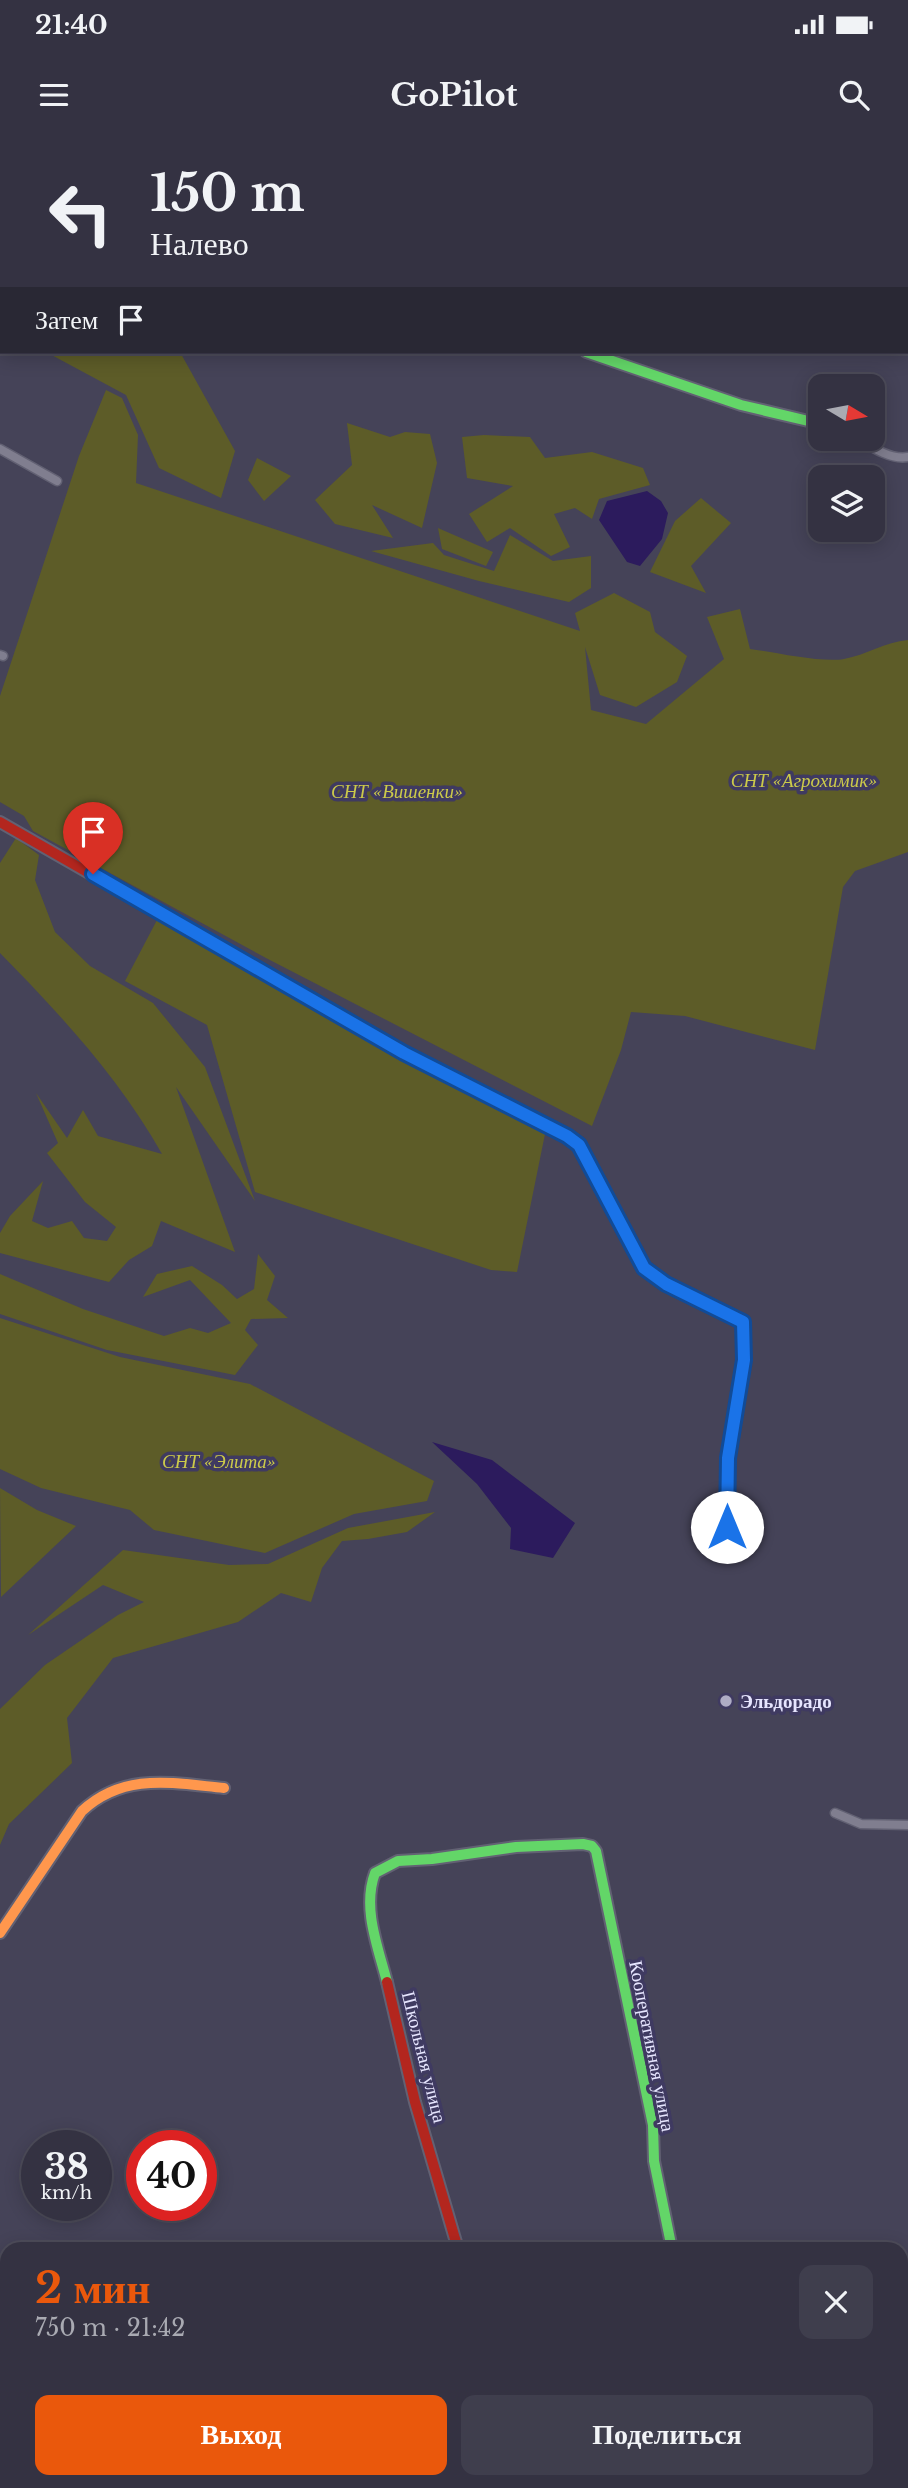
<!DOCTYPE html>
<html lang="ru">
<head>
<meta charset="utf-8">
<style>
	:root { --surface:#343242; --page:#3f3e4d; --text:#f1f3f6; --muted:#a9aab2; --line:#4e4d5b; --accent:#ea580c }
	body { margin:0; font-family:"Libre Baskerville",serif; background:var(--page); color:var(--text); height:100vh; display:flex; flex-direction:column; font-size:26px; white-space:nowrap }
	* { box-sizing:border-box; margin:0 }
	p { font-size:23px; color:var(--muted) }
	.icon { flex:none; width:38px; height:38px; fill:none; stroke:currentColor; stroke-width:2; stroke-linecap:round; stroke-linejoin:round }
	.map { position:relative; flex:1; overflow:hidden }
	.drawer { position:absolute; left:0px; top:2102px; width:908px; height:247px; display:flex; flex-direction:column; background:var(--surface); border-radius:21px 21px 0 0; box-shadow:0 4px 18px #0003,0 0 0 2px var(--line) }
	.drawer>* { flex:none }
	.banner { position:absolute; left:0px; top:0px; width:908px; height:214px; box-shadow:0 4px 18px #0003,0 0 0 2px var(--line); background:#343242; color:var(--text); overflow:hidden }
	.needle { width:46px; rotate:100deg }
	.controls { position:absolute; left:808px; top:234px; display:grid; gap:14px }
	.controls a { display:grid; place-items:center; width:77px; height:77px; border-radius:14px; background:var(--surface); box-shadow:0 4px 18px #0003,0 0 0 2px var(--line); font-size:35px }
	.speed { position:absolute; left:21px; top:1990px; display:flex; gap:14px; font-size:35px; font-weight:700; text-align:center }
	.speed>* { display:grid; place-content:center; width:91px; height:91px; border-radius:50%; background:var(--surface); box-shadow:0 4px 18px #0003,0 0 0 2px var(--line); line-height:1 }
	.speed small { font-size:18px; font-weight:400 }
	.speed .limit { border:10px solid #d22; background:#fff; color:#111 }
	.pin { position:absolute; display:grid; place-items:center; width:60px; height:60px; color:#fff; margin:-72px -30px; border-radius:50% 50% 50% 0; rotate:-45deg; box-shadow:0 0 7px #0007 }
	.pin .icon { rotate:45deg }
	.me { position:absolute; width:77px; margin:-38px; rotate:0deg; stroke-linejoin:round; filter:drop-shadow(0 0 5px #0008) }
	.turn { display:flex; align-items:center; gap:24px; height:147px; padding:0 35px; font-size:32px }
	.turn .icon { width:91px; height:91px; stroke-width:2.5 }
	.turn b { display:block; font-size:49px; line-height:60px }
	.then { display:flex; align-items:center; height:66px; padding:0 35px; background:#0003; gap:14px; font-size:26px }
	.round { display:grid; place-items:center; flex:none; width:74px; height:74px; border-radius:14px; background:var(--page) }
	.summary { display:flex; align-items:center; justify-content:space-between; height:119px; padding:0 35px }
	h1 { font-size:42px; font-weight:800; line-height:52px; color:var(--accent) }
	.cta { display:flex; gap:14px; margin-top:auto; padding:14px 35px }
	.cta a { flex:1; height:80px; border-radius:14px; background:var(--accent); color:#fff; font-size:28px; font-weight:800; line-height:80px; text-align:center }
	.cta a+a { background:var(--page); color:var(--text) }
	.status { display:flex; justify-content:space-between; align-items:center; height:49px; padding:0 35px; background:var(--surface); direction:ltr }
	.status svg { height:19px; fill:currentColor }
	header { display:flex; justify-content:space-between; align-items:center; height:91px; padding:0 35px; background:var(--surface); font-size:32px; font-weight:800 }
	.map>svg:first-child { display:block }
	.green { fill:#5d5c28 }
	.water { fill:#2c1b5d }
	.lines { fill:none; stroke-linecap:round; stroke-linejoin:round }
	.street-casing { stroke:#626173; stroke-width:11 }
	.fast-casing { stroke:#626173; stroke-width:14 }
	.slow-casing { stroke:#626173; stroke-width:14 }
	.jam-casing { stroke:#626173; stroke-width:14 }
	.street { stroke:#807e8f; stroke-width:8 }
	.fast { stroke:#63d668; stroke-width:10 }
	.slow { stroke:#ff974d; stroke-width:10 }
	.jam { stroke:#b3261e; stroke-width:10 }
	.route-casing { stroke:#114b97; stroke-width:18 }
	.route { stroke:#1a73e8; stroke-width:12 }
	.poi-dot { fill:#aeacc4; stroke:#3f3a61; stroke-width:2.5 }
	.labels { text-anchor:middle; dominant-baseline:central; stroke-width:7; stroke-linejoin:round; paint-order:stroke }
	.park-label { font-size:19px; font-style:italic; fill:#ccca4a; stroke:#3f3a61 }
	.poi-label { font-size:19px; font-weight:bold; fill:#e6e5fe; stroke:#3f3a61; text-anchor:start }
	.street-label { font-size:19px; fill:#e6e5fe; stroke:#3f3a61 }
</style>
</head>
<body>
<div class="status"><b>21:40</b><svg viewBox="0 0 49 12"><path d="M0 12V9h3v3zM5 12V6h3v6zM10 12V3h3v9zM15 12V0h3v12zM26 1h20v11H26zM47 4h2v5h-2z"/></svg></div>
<header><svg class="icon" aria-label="menu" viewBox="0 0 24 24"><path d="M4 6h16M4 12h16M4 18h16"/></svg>GoPilot<svg class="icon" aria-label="search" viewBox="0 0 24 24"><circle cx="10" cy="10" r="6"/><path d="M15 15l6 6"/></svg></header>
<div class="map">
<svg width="908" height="2348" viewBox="0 0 908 2348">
	<rect width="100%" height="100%" fill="#454358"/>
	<path class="green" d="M46 212H180L235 311 221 358 159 328 126 255Z
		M106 250 122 258 138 295 136 343 580 491 575 473 614 453 650 472 655 492 687 516 677 542 636 567 600 555 585 507 591 570 646 584 724 519 707 477 740 469 750 509C774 512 821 523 844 519 866 515 885 502 908 500V712L855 731 843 747 815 910 685 876 631 872 621 910 592 986 266 818 33 691 24 676 0 662V556L79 316Z
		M347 283 390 297 405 292 430 294 437 323 422 388 372 365 393 398 335 384 315 360 352 325Z
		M484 295 530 297 545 318 592 312 643 328 650 345 599 359 592 379 575 368 554 374 570 407 551 416 510 388 487 402 469 374 513 346 467 338 462 297Z
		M257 318 291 336 264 361 248 340Z
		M701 358 731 383 691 426 706 453 650 432 675 381Z
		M438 388 493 412 486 426 442 409Z
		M510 395 553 421 591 416V448L569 462 479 441 371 411 433 403 444 415 494 431Z
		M16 698 39 715 35 740 55 792 90 826 153 863 205 927 255 1061 176 947 235 1112 161 1081 152 1106 129 1120 109 1142 0 1113V1093L10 1076 43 1041 32 1081 48 1088 72 1081 84 1098 107 1101 116 1087 85 1062 47 1013 58 1003 36 953 67 998 83 970 98 996 162 1014C120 939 60 874 0 813V723Z
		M157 780 545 994 517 1132 491 1130 255 1052 207 885 125 841Z
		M258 1114 275 1136 267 1160 288 1178 251 1179 245 1190 258 1205 235 1235 107 1210 0 1174V1134L83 1169 164 1196 190 1188 208 1193 231 1183 190 1140 143 1157 157 1134 192 1126 222 1145 237 1159 254 1149Z
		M0 1178 120 1217 250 1244 434 1341 427 1361 354 1374 265 1413 154 1390 130 1370 41 1348 0 1329Z
		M0 1348 37 1370 76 1386 1 1457Z
		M435 1372 407 1392 368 1399 342 1401 322 1428 311 1462 281 1453 238 1482 113 1518 67 1578 72 1623 9 1684 0 1705V1569L45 1525 118 1475 144 1462 103 1445 28 1495 123 1410 229 1425 268 1424 348 1388Z"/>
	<path class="water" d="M647 351 661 361 668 373 662 399 640 426 627 422 599 380 607 361Z
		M432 1302 492 1320 575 1383 553 1418 510 1409 511 1388 477 1344Z"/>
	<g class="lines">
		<defs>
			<path id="street" d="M0 13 2 14
				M859 299C873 308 891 320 908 317
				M0 309 57 341
				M0 515 3 516
				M835 1673 861 1684 908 1685
				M518 2342 520 2348
				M705 2348 706 2342"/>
			<path id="fast" d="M586 212 741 265 821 284
				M567 996 579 1005 644 1128 666 1144 743 1182 744 1220 728 1318 727 1387
				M387 1842C378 1807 362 1768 375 1733L398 1721 432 1719 516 1707 583 1704 592 1706 596 1711 653 1985 654 2021 672 2109"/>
			<path id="slow" d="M192 792 404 913 567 996
				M0 1793 82 1671C124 1632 172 1643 224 1648"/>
			<path id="jam" d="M0 682 192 792
				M387 1842 415 1962 458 2109"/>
		</defs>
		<use href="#street" class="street-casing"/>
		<use href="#fast" class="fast-casing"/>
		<use href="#slow" class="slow-casing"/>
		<use href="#jam" class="jam-casing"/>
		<use href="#street" class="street"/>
		<use href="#fast" class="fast"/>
		<use href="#slow" class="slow"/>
		<use href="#jam" class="jam"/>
	</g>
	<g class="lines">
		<defs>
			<path id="route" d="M93 734 404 913 567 996 579 1005 644 1128 666 1144 743 1182 744 1220 728 1318 727 1387"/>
		</defs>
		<use href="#route" class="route-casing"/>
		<use href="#route" class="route"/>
	</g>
	<circle class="poi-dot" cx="726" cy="1561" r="7"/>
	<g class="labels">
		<g class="park-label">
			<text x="804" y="640">СНТ «Агрохимик»</text>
			<text x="397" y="651">СНТ «Вишенки»</text>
			<text x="219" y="1321">СНТ «Элита»</text>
		</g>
		<g class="poi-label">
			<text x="740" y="1561">Эльдорадо</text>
		</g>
		<g class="street-label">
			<text transform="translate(652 1906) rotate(79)">Кооперативная улица</text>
			<text transform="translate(424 1917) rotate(76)">Школьная улица</text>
		</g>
	</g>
</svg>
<div class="controls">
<a><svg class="needle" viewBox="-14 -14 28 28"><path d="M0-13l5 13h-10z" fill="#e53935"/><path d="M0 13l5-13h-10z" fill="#a9aab2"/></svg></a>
<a><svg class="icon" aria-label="layers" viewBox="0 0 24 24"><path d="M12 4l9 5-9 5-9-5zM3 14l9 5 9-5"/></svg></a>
</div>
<div class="speed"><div>38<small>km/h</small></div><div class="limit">40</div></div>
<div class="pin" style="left:93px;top:734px;background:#d93025"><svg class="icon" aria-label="arrive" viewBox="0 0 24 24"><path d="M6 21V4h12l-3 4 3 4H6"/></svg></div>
<svg class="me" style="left:727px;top:1387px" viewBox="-20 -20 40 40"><circle r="19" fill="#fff"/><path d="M0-13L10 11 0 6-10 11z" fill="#1a73e8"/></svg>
<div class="banner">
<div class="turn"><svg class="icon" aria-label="left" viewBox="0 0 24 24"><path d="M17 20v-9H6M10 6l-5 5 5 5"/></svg><div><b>150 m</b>Налево</div></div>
<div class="then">Затем<svg class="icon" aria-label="arrive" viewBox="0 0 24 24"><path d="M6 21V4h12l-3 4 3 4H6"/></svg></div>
</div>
<section class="drawer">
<div class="summary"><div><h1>2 мин</h1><p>750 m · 21:42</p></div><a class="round"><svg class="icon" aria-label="close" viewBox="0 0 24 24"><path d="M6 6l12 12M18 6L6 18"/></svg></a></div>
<div class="cta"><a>Выход</a><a>Поделиться</a></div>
</section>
</div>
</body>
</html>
